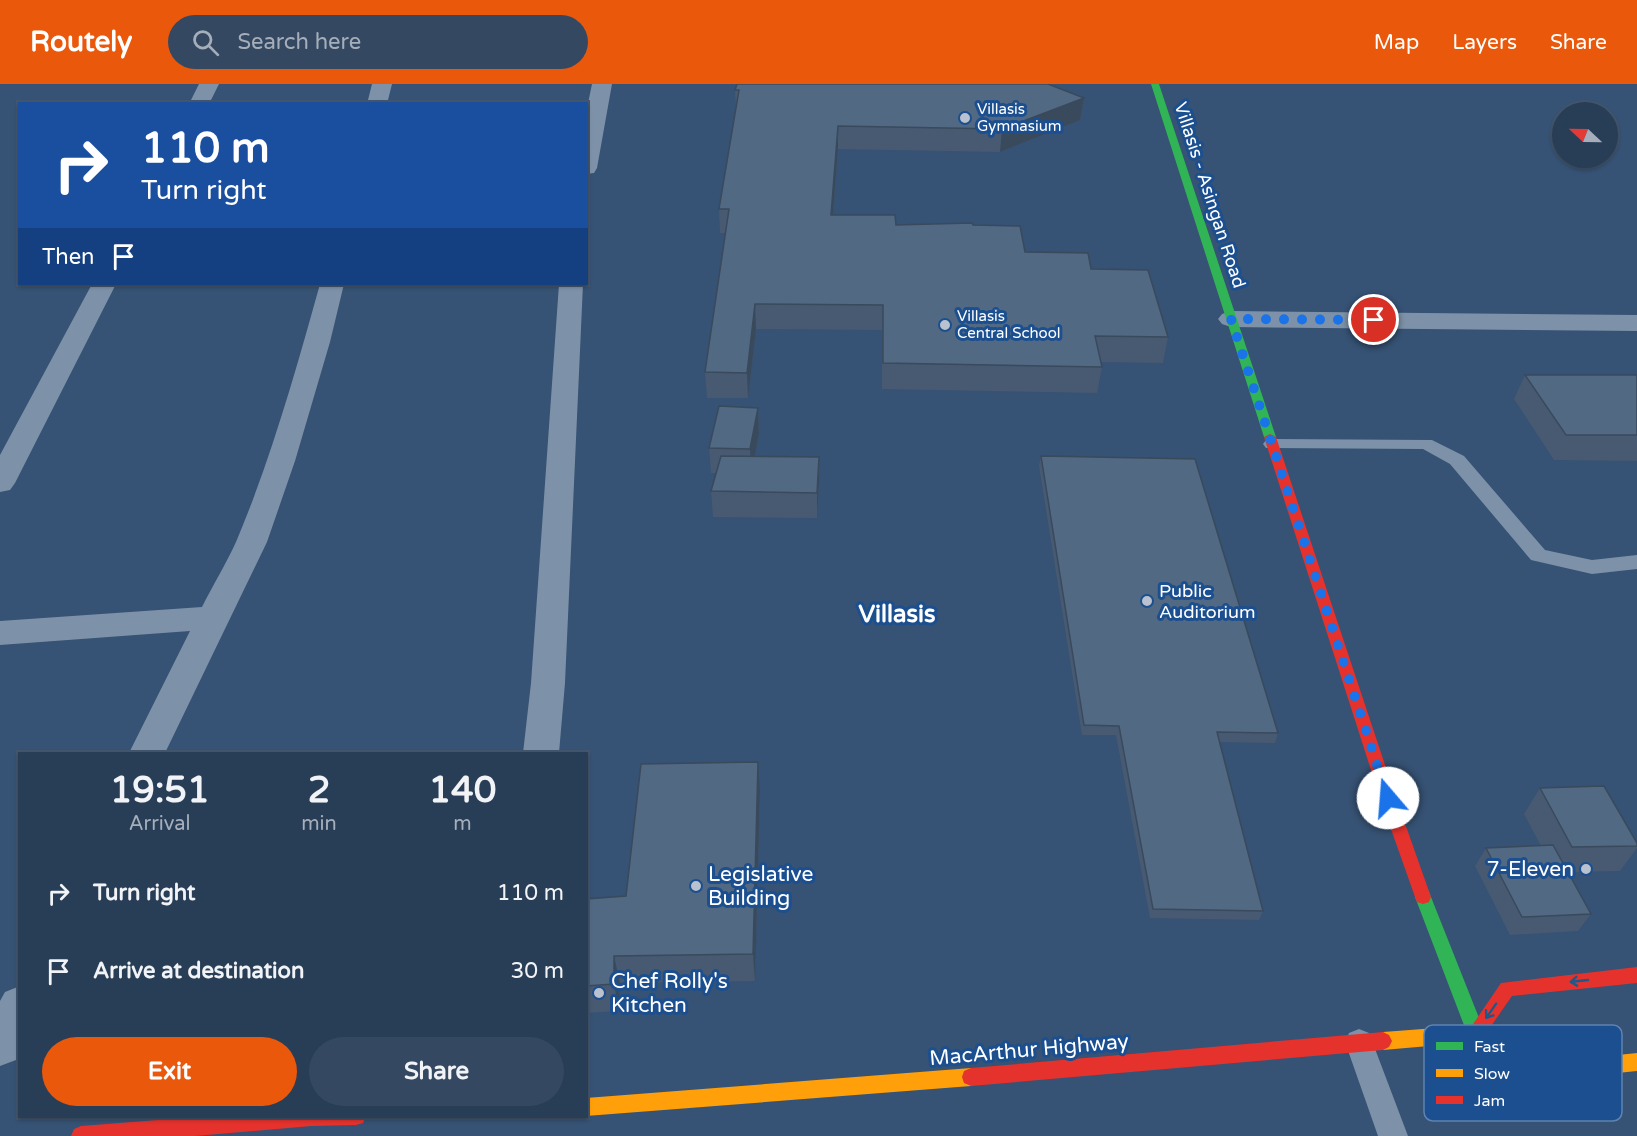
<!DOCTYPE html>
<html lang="en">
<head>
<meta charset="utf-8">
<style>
	:root { --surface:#283e57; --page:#344961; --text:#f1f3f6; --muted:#a5aeba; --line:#44576d; --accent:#ea580c }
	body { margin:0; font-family:"Varela Round",sans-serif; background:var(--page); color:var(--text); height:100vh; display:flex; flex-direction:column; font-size:22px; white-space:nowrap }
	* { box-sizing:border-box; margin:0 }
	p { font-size:20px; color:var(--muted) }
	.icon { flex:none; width:33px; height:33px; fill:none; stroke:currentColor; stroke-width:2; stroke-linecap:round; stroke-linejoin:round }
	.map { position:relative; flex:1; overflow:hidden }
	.side { position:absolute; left:18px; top:668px; width:570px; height:366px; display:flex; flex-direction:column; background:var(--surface); border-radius:0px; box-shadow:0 2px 4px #0004,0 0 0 2px var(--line) }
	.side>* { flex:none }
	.hud { position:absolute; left:18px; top:18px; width:570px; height:183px; border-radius:0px; box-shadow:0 2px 4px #0004,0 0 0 2px var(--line); background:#1a4fa0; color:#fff; overflow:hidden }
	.needle { width:39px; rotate:292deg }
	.fabs { position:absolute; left:1552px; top:18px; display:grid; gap:12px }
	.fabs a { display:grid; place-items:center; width:66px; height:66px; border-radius:50%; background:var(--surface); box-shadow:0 2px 4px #0004,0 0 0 2px var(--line); font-size:30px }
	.pin { position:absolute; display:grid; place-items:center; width:51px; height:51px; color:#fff; margin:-26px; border:3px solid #fff; border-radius:50%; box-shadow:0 2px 6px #0007 }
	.me { position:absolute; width:66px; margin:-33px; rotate:342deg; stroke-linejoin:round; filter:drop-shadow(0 0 4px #0008) }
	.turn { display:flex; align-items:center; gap:21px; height:126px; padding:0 24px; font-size:27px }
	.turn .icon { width:78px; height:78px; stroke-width:2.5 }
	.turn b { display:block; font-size:42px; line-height:51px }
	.then { display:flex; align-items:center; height:57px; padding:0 24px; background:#0003; gap:12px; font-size:22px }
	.eta { display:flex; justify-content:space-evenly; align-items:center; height:102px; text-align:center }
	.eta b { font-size:36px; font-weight:800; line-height:42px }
	.cta { display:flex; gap:12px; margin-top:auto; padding:12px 24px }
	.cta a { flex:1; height:69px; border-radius:36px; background:var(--accent); color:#fff; font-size:24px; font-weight:800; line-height:69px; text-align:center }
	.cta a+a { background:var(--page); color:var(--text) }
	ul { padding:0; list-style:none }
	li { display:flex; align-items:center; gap:18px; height:78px; padding:0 24px }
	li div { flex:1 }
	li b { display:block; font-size:22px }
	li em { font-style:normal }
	header { display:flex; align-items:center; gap:36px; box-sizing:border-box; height:84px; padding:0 30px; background:var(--accent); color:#fff }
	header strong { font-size:28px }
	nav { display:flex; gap:33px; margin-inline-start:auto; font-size:21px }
	.search { width:420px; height:54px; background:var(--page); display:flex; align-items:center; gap:15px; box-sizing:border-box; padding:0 21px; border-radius:33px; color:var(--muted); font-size:22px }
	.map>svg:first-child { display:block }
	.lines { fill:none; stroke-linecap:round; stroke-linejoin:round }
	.lane { fill:#7d92a8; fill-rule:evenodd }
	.street { fill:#7d92a8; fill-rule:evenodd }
	.fast { fill:#30b455; fill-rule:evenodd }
	.slow { fill:#ff9f0a; fill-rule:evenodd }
	.jam { fill:#e5322d; fill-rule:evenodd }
	.wall { fill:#475a72 }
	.shaded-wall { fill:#394a5c }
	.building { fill:#526984; stroke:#394a5c; stroke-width:1.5 }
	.oneway { stroke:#1d5989 }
	.route { stroke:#1a73e8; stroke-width:10; stroke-dasharray:0 18 }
	.poi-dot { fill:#b9c2ce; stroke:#1b4f8f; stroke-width:2 }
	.labels { text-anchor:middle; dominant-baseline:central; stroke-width:6; stroke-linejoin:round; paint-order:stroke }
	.far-poi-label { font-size:15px; fill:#fff; stroke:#1b4f8f; text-anchor:start }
	.street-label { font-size:18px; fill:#fff; stroke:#1b4f8f }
	.poi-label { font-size:18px; fill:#fff; stroke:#1b4f8f; text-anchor:start }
	.near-poi-label { font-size:21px; fill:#fff; stroke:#1b4f8f; text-anchor:start }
	.near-street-label { font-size:21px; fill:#fff; stroke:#1b4f8f }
	.district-label { font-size:24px; font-weight:bold; fill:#fff; stroke:#1b4f8f }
	.key { fill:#1b4f8f; stroke:#5f84b1; stroke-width:1.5 }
	.key-label { font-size:16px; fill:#fff }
</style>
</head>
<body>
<header>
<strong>Routely</strong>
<div class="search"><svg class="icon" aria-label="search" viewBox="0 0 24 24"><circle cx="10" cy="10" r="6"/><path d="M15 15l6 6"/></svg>Search here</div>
<nav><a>Map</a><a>Layers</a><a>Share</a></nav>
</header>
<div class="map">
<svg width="1637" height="1052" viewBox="0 0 1637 1052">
	<rect width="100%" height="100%" fill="#365274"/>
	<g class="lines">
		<path class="lane" d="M1272 355 1432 356 1464 372 1545 466 1592 476 1637 471V485L1592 490 1531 476 1450 380 1423 365 1266 364 1263 360 1266 356Z
			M1359 945 1369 949 1408 1052H1378L1345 958 1349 949Z"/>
		<path class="street" d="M199 0H219L209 20H189Z
			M372 0H392L387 20H367Z
			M592 0H612L597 84 594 89 586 90V29Z
			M92 200H116L15 399 10 406 0 408V371Z
			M320 200H344L330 258 295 377 267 458 165 669H129L190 547 0 561V537L202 523C213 501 226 480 236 458 271 375 296 286 320 200Z
			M559 200H583L565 599 559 669H523L531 599Z
			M1231 227 1637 231V247L1231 243 1222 240 1218 235 1222 230Z
			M20 902V968L16 976 0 982V917L5 908Z"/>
		<path class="fast" d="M1151 0H1159L1276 353 1274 355 1270 356 1264 353Z
			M1423 806 1429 808 1431 813 1485 949 1482 955 1476 957 1470 955 1467 949 1415 813 1417 808Z"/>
		<path class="slow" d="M1476 941 1550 978 1637 969V987L1549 996 1475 958 1383 966 1377 963 1374 957 1377 951 1383 948Z
			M971 984 978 987 980 993 978 999 971 1002 586 1032V1014Z"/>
		<path class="jam" d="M1270 350 1276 353 1396 714 1431 813 1429 818 1423 820 1417 818 1415 813 1380 714 1264 353Z
			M1637 883V899L1512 912 1482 955 1476 957 1470 955 1467 949 1501 899Z
			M1383 948 1389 951 1392 957 1389 963 1383 966 971 1002 964 999 962 993 964 987 971 984Z
			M209 1032H366L363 1039 356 1041 311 1042 195 1052H71L74 1045 81 1042Z"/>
	</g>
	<path class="wall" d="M735 6 1084 14 1080 36 1000 68 838 65 833 131 896 141H973L1025 168 1091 185 1168 253 1163 279 1101 278 1102 283 1097 309 882 305V246L756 245 748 314H707L705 288 725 149H720L719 125 736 23Z
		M1525 291H1637V377L1554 376 1514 315Z
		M758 324 759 349 754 372 819 399 817 434 713 433 711 407 716 389H711L709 364Z
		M1041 372 1278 649 1275 659 1219 658 1263 827 1259 836 1150 834 1116 651H1082L1039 382Z
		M1540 704 1637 759V764L1620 787 1568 788 1591 830 1578 847 1510 851 1475 782 1486 764 1541 762 1524 730Z
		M760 707 755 897 620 899 619 927 586 929V815L626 812Z"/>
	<path class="shaded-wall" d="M1084 14 1080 36 1000 68 1002 45Z
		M838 42V65L831 155V131Z
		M755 220 756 245 748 314 747 289Z
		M758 324 759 349 751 390 750 365Z
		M819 373V399L817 434V409Z
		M758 678 760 707 755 897 753 870Z
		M614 872 620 899 619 927 614 900Z"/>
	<path class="building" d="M737 0H1048L1084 14 1002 45 838 42 831 131H895L896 141 972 139 973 141 1020 142 1025 168 1088 169 1091 185 1148 186 1168 253 1095 252 1102 283 883 279V221L755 220 747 289 705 288 729 125H719L739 6H735Z
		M1525 291H1637V351H1566Z
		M719 322 758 324 750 365 709 364Z
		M721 372 819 373 817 409 711 407Z
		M1041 372 1195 375 1278 649 1217 648 1263 827 1153 825 1119 642 1084 641Z
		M758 678 753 870 614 872V900L586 902V815L626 812 641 680Z
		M1604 702 1637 759V762L1572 763 1540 704Z
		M1553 761 1591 830 1522 833 1486 764Z"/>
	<defs><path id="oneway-shaft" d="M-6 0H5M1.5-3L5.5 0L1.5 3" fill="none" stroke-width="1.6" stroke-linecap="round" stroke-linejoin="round" transform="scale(1.5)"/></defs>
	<g class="oneway">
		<use href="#oneway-shaft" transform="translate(1579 897) rotate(174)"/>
		<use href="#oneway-shaft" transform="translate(1491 927) rotate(125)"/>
	</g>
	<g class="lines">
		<path class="route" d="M1374 236 1231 235 1388 714"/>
	</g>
	<g class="poi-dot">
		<circle cx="965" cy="34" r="6"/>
		<circle cx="945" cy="241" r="6"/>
		<circle cx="1147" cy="517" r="6"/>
		<circle cx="1586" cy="785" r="6"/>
		<circle cx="696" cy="802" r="6"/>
		<circle cx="599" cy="909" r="6"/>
	</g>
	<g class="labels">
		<g class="far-poi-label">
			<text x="977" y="25">Villasis<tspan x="977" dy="17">Gymnasium</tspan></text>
			<text x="957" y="232">Villasis<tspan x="957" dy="17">Central School</tspan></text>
		</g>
		<g class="street-label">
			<text transform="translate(1210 111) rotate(72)">Villasis - Asingan Road</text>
		</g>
		<g class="poi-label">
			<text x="1159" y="507">Public<tspan x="1159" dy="21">Auditorium</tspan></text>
		</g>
		<g class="near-poi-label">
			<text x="1574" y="785" text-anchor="end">7-Eleven</text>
			<text x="708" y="790">Legislative<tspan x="708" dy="24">Building</tspan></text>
			<text x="611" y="897">Chef Rolly's<tspan x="611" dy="24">Kitchen</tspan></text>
		</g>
		<g class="near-street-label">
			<text transform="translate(1029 966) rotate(-5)">MacArthur Highway</text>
		</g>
		<g class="district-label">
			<text x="897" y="530">Villasis</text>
		</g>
	</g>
	<rect x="1424" y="941" width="198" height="96" rx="9" class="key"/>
	<rect x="1436" y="958" width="27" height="8" fill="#30b455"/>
	<rect x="1436" y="985" width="27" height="8" fill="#ff9f0a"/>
	<rect x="1436" y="1012" width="27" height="8" fill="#e5322d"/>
	<g class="key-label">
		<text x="1474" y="968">Fast</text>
		<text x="1474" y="995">Slow</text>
		<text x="1474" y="1022">Jam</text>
	</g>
</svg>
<div class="fabs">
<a><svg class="needle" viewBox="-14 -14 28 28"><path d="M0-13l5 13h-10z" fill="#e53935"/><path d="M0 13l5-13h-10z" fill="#a5aeba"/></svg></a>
</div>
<div class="pin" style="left:1374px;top:236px;background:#d93025"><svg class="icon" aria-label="arrive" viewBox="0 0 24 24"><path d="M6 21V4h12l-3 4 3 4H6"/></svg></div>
<svg class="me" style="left:1388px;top:714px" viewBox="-20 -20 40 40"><circle r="19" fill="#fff"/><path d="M0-13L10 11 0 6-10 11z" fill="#1a73e8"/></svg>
<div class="hud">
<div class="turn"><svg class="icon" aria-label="right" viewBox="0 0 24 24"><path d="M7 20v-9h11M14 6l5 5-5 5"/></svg><div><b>110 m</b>Turn right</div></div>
<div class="then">Then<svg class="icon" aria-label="arrive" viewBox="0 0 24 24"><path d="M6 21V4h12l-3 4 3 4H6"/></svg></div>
</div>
<section class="side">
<div class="eta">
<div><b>19:51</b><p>Arrival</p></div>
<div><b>2</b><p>min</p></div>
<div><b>140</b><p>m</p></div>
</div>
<ul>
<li><svg class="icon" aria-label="right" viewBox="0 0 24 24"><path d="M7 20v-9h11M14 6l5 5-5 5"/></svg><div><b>Turn right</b></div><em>110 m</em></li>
<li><svg class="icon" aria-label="arrive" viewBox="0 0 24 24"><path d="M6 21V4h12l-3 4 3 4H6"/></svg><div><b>Arrive at destination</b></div><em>30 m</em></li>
</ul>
<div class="cta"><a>Exit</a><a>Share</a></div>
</section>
</div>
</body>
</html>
